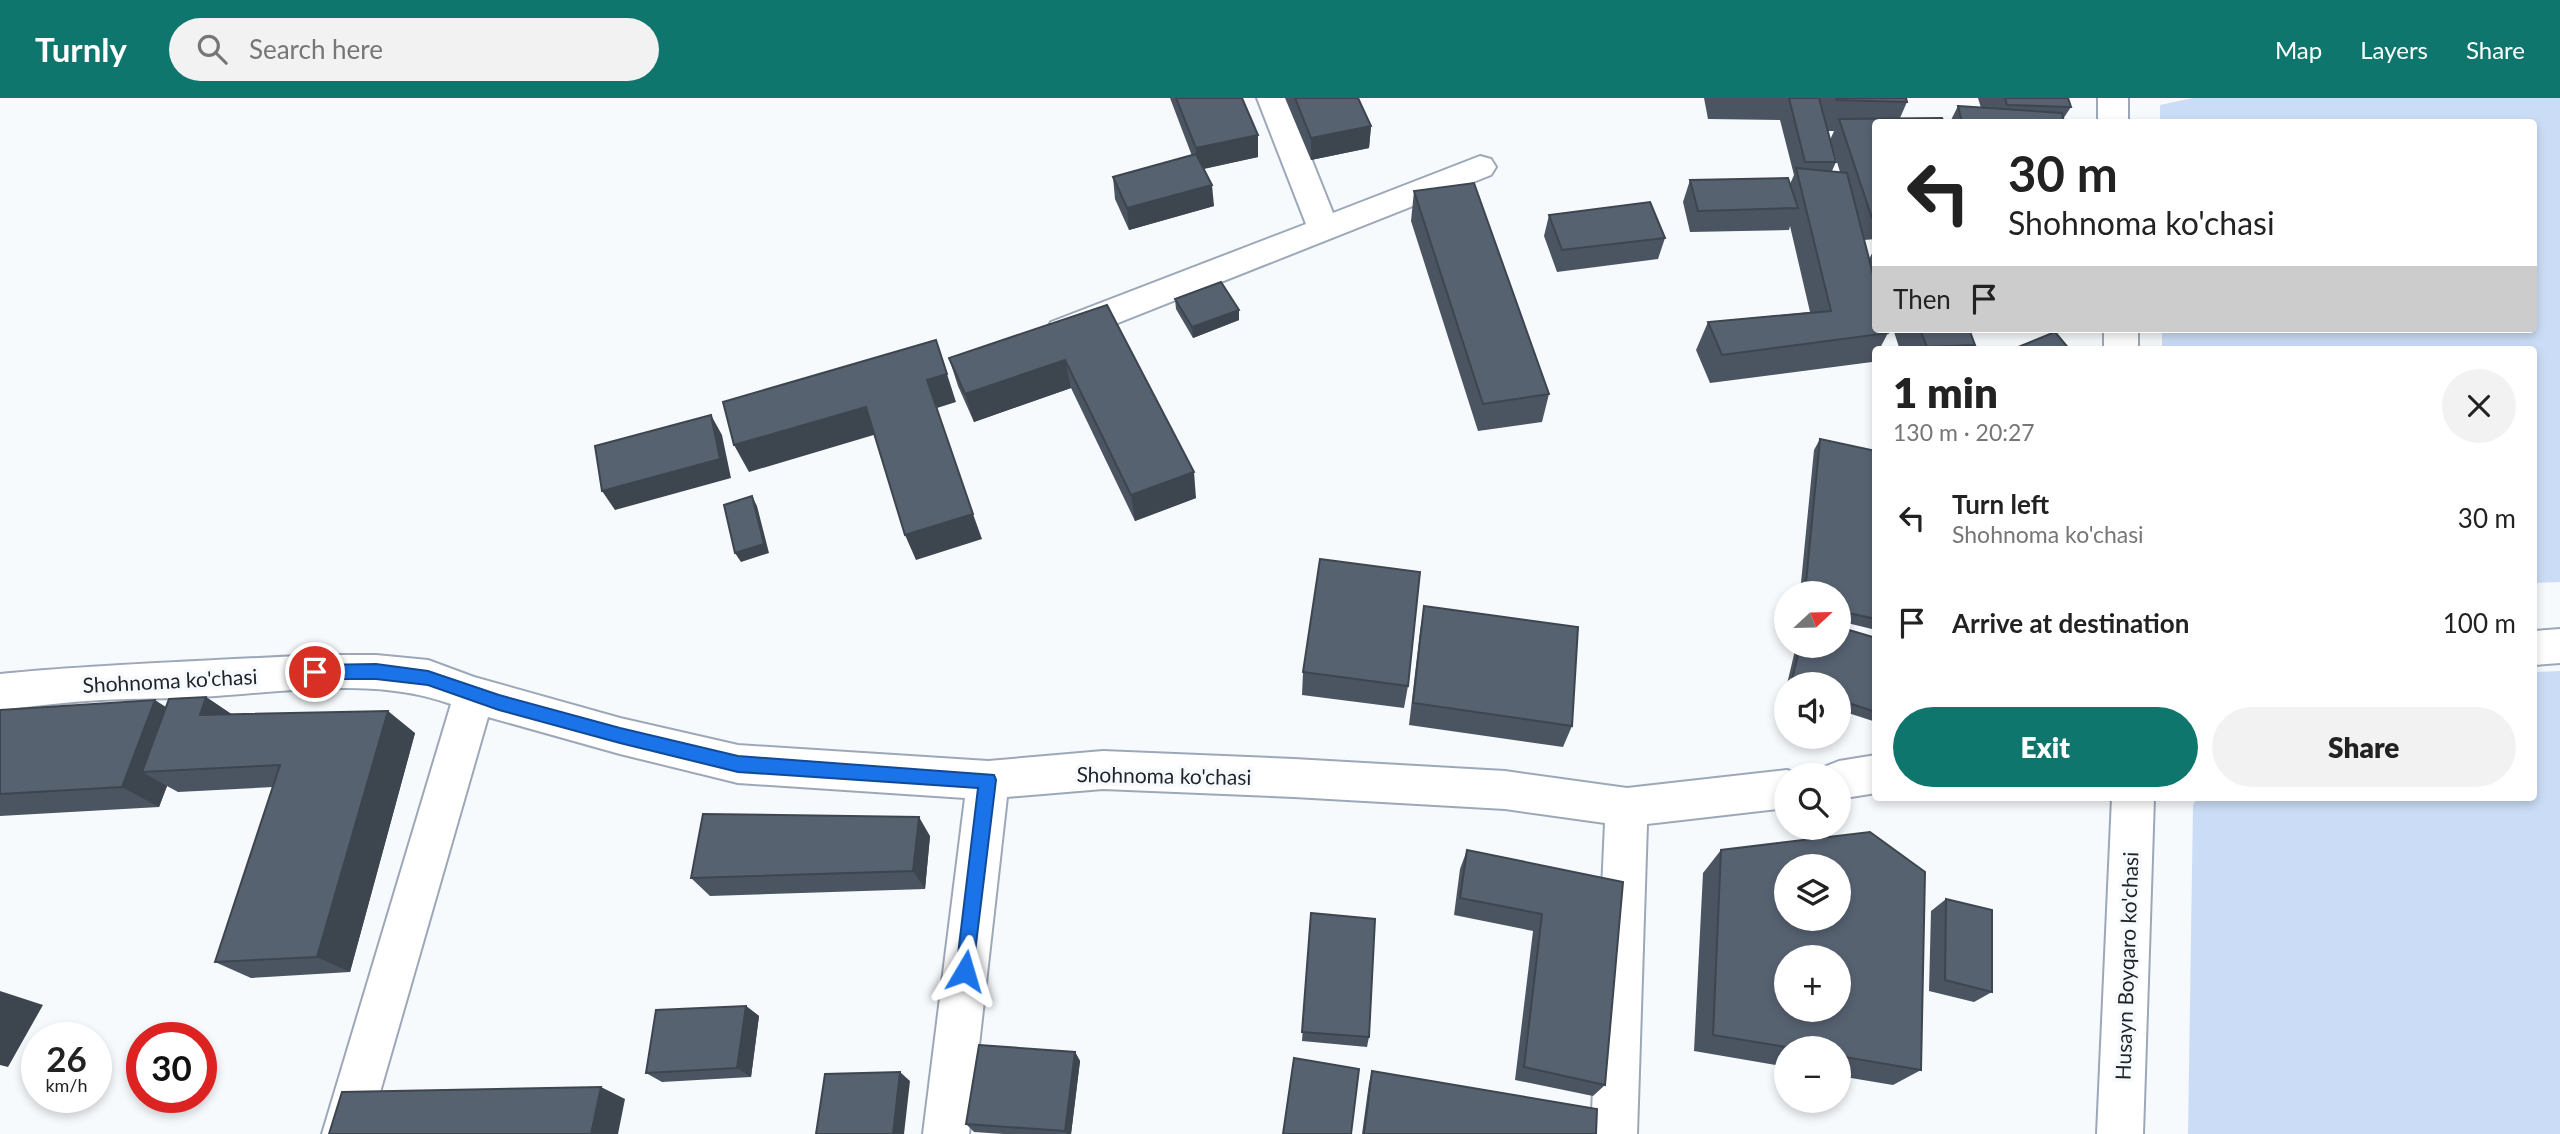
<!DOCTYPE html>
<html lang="en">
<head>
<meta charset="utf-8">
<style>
	:root { --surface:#fff; --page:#f2f2f2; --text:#222; --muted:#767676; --accent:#0f766e }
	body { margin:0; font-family:Lato,sans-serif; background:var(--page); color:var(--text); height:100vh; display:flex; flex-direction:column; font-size:26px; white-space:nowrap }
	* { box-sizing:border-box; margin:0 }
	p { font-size:23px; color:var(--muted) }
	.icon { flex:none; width:38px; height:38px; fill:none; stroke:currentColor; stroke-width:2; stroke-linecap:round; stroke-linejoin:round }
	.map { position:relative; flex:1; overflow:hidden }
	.drawer { position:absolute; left:1872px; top:248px; width:665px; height:455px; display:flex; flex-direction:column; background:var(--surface); border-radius:7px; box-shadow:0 4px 10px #0003 }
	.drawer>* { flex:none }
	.hud { position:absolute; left:1872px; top:21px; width:665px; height:214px; border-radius:7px; box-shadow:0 4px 10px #0003; background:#fff; color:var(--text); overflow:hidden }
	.needle { width:46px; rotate:68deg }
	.tools { position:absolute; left:1774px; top:483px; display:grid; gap:14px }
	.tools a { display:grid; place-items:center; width:77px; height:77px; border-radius:50%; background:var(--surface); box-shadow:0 4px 10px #0003; font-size:35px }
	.speed { position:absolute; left:21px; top:924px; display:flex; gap:14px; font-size:35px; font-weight:700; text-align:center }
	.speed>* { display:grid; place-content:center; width:91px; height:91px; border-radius:50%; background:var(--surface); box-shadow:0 4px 10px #0003; line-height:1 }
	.speed small { font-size:18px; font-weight:400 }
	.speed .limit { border:10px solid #d22; background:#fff; color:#111 }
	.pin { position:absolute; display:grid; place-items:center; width:60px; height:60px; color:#fff; margin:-30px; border:4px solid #fff; border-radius:50%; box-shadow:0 2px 7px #0007 }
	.me { position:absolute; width:77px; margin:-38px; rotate:7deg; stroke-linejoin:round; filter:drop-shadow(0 0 5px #0008) }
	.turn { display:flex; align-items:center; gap:24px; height:147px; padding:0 21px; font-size:32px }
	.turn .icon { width:91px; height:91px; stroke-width:2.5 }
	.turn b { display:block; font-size:49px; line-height:60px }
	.then { display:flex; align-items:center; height:66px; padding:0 21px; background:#0003; gap:14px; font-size:26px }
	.round { display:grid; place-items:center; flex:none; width:74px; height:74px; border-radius:37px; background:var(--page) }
	.summary { display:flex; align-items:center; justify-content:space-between; height:119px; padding:0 21px }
	h1 { font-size:42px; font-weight:800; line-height:52px }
	.cta { display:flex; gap:14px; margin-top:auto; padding:14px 21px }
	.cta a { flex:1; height:80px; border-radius:42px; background:var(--accent); color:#fff; font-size:28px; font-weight:800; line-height:80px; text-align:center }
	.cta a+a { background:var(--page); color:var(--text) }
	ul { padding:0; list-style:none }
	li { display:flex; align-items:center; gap:21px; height:105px; padding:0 21px }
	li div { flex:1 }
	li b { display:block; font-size:26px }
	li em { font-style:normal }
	header { display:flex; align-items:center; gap:42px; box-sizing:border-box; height:98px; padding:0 35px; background:var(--accent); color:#fff }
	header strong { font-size:33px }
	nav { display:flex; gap:38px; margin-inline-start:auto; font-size:24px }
	.search { width:490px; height:63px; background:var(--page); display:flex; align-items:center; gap:18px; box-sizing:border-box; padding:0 24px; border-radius:38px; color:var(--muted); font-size:26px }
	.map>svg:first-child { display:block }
	.green { fill:#cbddf6 }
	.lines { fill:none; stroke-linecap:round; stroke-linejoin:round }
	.minor-casing { stroke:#9ca8b8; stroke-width:4 }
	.major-casing { stroke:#9ca8b8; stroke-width:4 }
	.minor { fill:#fff; fill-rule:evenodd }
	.major { fill:#fff; fill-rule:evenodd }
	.wall { fill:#4b5461; fill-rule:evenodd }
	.shaded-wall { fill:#3d454f }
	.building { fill:#576271; stroke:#3d454f; stroke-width:2; fill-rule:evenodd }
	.route { fill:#1a73e8; stroke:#114b97; stroke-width:2 }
	.labels { text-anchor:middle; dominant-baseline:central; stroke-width:7; stroke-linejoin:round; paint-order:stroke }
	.street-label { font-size:21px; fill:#1f242a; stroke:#f7fafd }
</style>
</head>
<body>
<header>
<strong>Turnly</strong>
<div class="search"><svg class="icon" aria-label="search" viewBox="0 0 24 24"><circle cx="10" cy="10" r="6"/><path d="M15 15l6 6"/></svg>Search here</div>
<nav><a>Map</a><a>Layers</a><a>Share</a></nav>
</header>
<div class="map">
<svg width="2560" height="1036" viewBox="0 0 2560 1036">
	<rect width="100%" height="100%" fill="#f7fafd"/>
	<path class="green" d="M2193 0H2560V484L2534 485V252H2162V231H2534V24H2160V7Z
		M2560 573V1036H2188L2193 707 2197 700H2534V574Z"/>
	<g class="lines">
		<defs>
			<path id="minor" d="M1257 0H1287L1333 115 1480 58 1491 61 1496 69 1491 77 1075 242 1063 246 1051 242 1046 233 1051 224 1306 126Z
				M2560 531V565L2534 567V533Z
				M315 557H376L428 562 474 579 620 620 738 647 988 663 1103 653 1294 661 1505 673 1627 690 1787 672 1801 677H1787V710L1647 726 1637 1036H1591L1605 725 1505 711 1294 699 1103 691 1007 699 969 1036H923L965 700 738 685 620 656 488 619 368 1036H322L451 606C374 578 283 594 202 599 169 601 135 600 101 602 67 604 34 608 0 612V576C105 566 210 563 315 557Z
				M1876 657V695L1839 701V677H1821L1824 669 1839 663Z"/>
			<path id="major" d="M2098 0H2128V24H2098Z
				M2104 231H2138V252H2104Z
				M2112 700H2154L2143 1036H2097Z"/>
		</defs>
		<use href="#minor" class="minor-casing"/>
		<use href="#major" class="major-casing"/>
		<use href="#minor" class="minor"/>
		<use href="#major" class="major"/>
	</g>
	<path class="wall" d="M1170 0H1242L1258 37V59L1204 71 1214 108 1129 132 1115 101 1113 79 1192 58Z
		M1285 0H1358L1371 28 1369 50 1311 62Z
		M1704 0H1906L1907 4 1900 20 1876 24V141L1864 142 1869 161 1876 148V184L1872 174 1888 235 1879 252H1876V257L1872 264 1710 285 1696 252 1708 224 1810 214 1790 128 1789 132 1690 134 1683 104 1690 82 1790 86 1794 77 1780 22 1708 21ZM1828 33H1834L1830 42ZM1833 51 1840 74 1832 73 1836 64Z
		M1978 0H2068L2071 9 2063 21 2064 24H1950L1958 8 1981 10Z
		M1414 93 1549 296 1542 324 1478 333 1411 123Z
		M1549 117 1665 140 1658 161 1557 174 1544 138Z
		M1175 201 1239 222 1193 240 1176 211Z
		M1107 207 1196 400 1135 423 1071 290 974 324 958 288 949 260Z
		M1893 231H1969L1975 247 1972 252H1900Z
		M1820 341 1876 353V532L1839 523V495H1800L1814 352Z
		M1424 508 1572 628 1563 649 1409 627 1420 533Z
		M1876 540V624L1839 612V586H1787L1796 548H1839Z
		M1303 574 1408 588 1404 610 1302 597Z
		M206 599 231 616 415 635 350 874 251 880 215 864 273 689 178 694 167 688 159 709 0 718V612L166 609Z
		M930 738 925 791 710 798 691 780Z
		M1467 752 1623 784 1605 987 1593 998 1515 982 1533 833 1454 817 1460 771Z
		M1721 752 1921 972 1893 987 1839 978V950H1787V969L1694 953 1703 775Z
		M1946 801 1992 894 1974 904 1929 893 1931 813Z
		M1311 815 1369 939 1367 949 1302 943Z
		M746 908 759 918 751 979 662 984 646 975Z
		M1075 954 1080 963 1071 1036H1004L974 1034 966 1026Z
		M1372 973 1596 1036H1362L1369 985Z"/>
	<path class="shaded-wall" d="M1371 28 1369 50 1311 62V40Z
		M1258 37V59L1197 72 1196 50Z
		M1212 87 1214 108 1129 132 1127 110Z
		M1239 212V222L1193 240 1192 229Z
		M1065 262 1071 290 974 324 965 296Z
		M947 276 956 304 937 310 927 282Z
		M866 309 877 336 749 374 734 347Z
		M711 317 722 337 731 380 615 412 602 393Z
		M1194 374 1196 400 1135 423 1131 397Z
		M752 398 757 408 769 455 741 464 735 455Z
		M973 416 982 441 916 462 905 437Z
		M206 599 239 621 200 617Z
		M155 602 189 624 142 674 167 688 159 709 122 689Z
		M388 613 415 635 350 874 317 859Z
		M919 719 930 738 925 791 913 773Z
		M0 893 43 907 8 969 0 967Z
		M746 908 759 918 751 979 737 970Z
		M1075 954 1080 963 1071 1036H1067L1065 1033Z
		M900 974 910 983 904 1036H893Z
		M601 989 625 1001 618 1036H591Z"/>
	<path class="building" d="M1176 0H1242L1258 37 1196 50Z
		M1295 0H1358L1371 28 1311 40Z
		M1789 0H1819L1836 64H1805Z
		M1836 0H1906L1907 4 1837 2Z
		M2005 0H2068L2071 9 2007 7Z
		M1958 8 2062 15 2064 24H1962Z
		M1942 20 1944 24H1876V120H1872L1839 21Z
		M1196 56 1212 87 1127 110 1113 79Z
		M1796 70 1847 75 1876 188V231H1887L1888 235 1722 257 1708 224 1831 213Z
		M1788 80 1798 110 1698 113 1690 82Z
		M1474 85 1549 296 1483 306 1414 93Z
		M1650 104 1665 140 1562 152 1549 117Z
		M1221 184 1239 212 1192 229 1175 201Z
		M1107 207 1194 374 1131 397 1065 262 965 296 949 260Z
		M1920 231H1969L1975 247 1927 249Z
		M2055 234 2070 252H2011Z
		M936 242 947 276 927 282 973 416 905 437 866 309 734 347 723 304Z
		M711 317 720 361 602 393 595 348Z
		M1820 341 1876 353V521L1839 513V495H1805Z
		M752 398 764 446 735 455 724 407Z
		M1320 461 1420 474 1408 588 1303 574Z
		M1424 508 1578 529 1572 628 1413 605Z
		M1839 529 1876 540V614L1839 602V586H1791L1800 548H1839Z
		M206 599 200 617 388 613 317 859 215 864 280 667 142 674 169 601Z
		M155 602 122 689 0 696V612Z
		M703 716 919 719 913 773 691 780Z
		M1870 734 1925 774 1921 972 1839 958V950H1792L1713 937 1721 752ZM1787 768H1839V821H1787ZM1787 859H1839V912H1787Z
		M1467 752 1623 784 1605 987 1524 969 1542 816 1460 800Z
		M1946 801 1992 812V894L1945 882Z
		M1311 815 1375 821 1369 939 1302 934Z
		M746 908 737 970 646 975 656 912Z
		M979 947 1075 954 1065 1033 966 1026Z
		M1294 960 1359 971 1351 1036H1283Z
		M1372 973 1597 1011 1596 1036H1364Z
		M900 974 893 1036H816L825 976Z
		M601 989 591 1036H329L342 994Z"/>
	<path class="route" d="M376 566 428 573 499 597 620 630 738 658 994 677 996 682 972 879 965 882 959 879 956 873 978 690 738 674 620 645 499 612 428 587 376 581H315L309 579 307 574 309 569 315 567Z"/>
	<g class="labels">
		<g class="street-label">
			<text transform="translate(170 582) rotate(-3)">Shohnoma ko'chasi</text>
			<text transform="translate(1164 677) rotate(1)">Shohnoma ko'chasi</text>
			<text transform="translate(2126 868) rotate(-88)">Husayn Boyqaro ko'chasi</text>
		</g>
	</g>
</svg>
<div class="tools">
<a><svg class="needle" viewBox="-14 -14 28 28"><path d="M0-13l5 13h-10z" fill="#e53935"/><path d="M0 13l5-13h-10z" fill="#767676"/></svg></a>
<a><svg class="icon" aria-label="sound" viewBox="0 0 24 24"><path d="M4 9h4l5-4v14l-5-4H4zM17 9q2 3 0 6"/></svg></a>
<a><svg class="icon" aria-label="search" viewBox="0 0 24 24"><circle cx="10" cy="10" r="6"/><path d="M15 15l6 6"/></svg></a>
<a><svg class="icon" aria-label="layers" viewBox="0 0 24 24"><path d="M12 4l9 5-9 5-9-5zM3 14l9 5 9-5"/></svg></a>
<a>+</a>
<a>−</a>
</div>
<div class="speed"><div>26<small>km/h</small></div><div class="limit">30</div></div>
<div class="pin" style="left:315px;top:574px;background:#d93025"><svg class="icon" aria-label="arrive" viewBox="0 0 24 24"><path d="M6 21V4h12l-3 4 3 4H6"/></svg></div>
<svg class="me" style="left:965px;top:873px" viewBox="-20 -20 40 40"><path d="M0-17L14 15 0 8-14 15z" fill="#1a73e8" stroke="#fff" stroke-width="4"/></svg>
<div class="hud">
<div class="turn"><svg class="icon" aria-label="left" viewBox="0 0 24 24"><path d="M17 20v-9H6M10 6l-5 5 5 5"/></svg><div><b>30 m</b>Shohnoma ko'chasi</div></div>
<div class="then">Then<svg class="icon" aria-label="arrive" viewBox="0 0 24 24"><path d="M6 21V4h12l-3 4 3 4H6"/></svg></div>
</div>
<section class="drawer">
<div class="summary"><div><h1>1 min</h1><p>130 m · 20:27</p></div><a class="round"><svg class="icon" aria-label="close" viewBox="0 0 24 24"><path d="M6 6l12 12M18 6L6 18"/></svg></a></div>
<ul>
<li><svg class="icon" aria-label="left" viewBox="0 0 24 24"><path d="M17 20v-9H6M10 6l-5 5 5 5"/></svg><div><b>Turn left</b><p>Shohnoma ko'chasi</p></div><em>30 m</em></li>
<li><svg class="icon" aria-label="arrive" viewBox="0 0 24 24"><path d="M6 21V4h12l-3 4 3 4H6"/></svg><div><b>Arrive at destination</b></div><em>100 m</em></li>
</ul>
<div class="cta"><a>Exit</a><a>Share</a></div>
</section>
</div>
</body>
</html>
